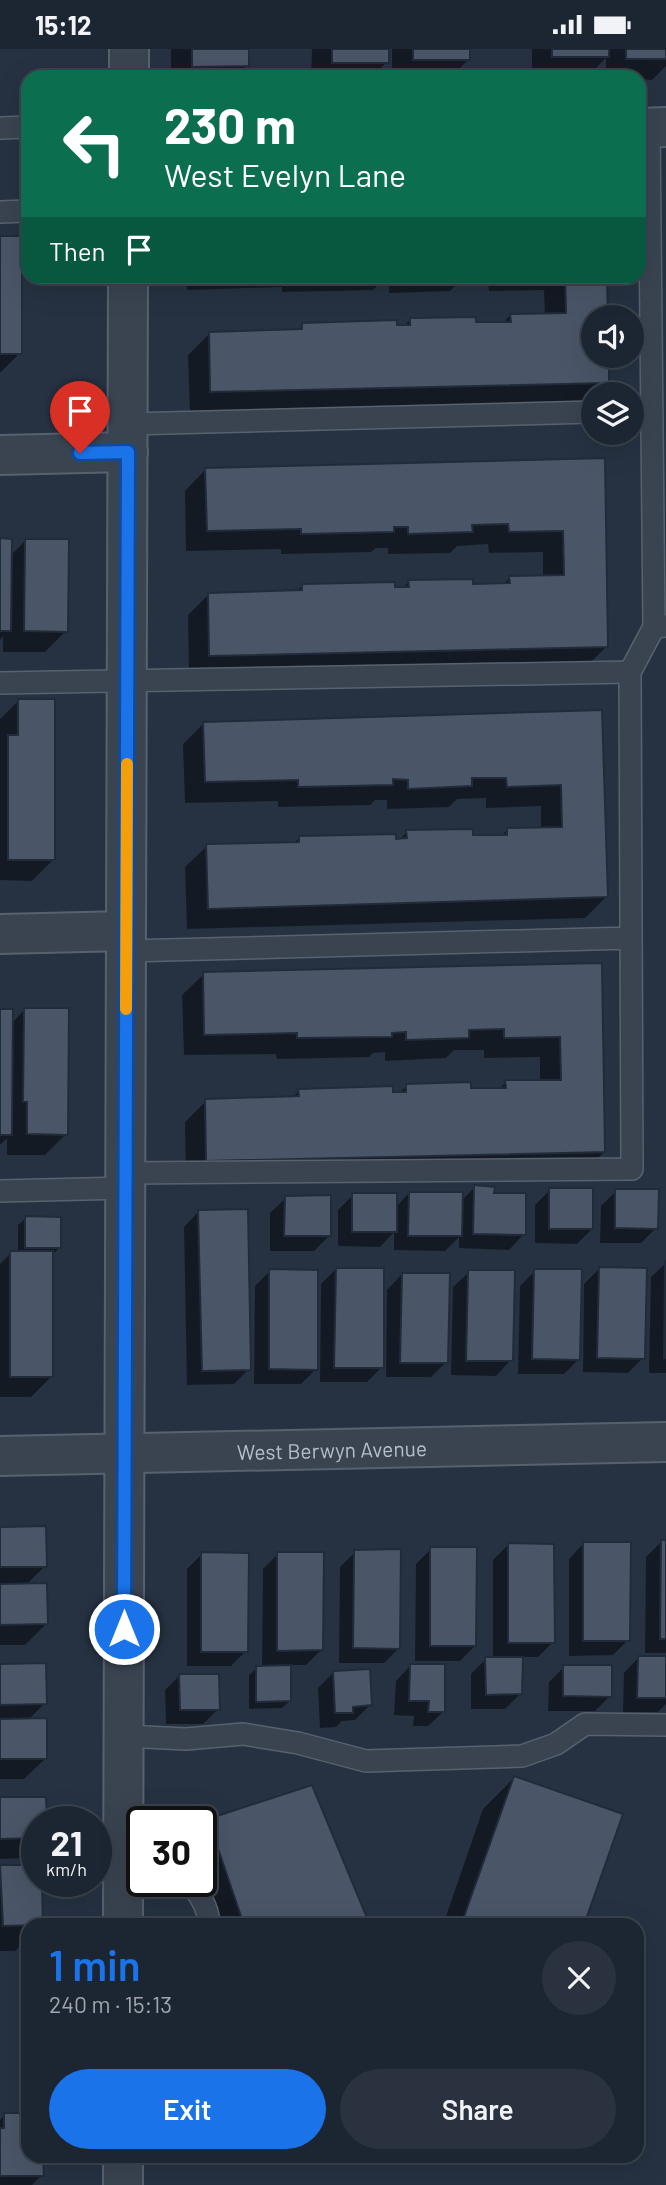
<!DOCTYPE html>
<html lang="en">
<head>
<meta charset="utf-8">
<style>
	:root { --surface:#1c2632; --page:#29323e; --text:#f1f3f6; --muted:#a0a5ac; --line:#3a434d; --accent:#1a73e8 }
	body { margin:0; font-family:Barlow,sans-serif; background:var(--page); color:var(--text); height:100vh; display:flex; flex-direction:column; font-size:26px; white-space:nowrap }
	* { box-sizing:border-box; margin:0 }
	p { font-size:23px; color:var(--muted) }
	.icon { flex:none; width:38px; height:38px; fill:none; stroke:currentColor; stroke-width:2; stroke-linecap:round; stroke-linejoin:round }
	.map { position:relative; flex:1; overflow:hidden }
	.panel { position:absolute; left:21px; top:1869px; width:623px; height:245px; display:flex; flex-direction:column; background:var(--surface); border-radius:21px; box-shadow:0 7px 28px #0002,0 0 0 2px var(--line) }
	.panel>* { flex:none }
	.top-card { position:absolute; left:21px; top:21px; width:625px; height:214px; border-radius:21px; box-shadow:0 7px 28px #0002,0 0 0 2px var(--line); background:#0b6e4f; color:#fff; overflow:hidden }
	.tools { position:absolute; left:581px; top:256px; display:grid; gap:14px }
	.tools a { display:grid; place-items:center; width:63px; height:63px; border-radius:50%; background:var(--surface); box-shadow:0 7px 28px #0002,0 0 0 2px var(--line); font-size:35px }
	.speed { position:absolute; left:21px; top:1757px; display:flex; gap:14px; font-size:35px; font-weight:700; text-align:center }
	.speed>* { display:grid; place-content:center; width:91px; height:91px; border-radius:50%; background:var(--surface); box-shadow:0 7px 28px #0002,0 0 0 2px var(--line); line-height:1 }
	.speed small { font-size:18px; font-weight:400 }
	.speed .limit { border:4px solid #111; border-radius:10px; background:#fff; color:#111 }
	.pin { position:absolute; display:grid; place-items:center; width:60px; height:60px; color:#fff; margin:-72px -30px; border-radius:50% 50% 50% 0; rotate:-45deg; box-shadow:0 0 7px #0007 }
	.pin .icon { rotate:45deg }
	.me { position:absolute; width:77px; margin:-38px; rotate:0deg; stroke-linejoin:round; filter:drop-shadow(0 0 5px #0008) }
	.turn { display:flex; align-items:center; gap:24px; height:147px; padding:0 28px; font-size:32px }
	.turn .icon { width:91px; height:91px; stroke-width:2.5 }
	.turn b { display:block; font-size:49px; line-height:60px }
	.then { display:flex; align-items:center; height:66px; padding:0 28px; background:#0003; gap:14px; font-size:26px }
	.round { display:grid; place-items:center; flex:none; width:74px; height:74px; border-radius:37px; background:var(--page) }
	.summary { display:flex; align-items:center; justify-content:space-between; height:119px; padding:0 28px }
	h1 { font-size:42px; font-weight:600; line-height:52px; color:var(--accent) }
	.action { display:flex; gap:14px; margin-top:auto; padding:14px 28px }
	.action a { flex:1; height:80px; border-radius:42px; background:var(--accent); color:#fff; font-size:28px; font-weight:600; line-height:80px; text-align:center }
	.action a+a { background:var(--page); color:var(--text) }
	.status { display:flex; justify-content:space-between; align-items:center; height:49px; padding:0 35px; background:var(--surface); direction:ltr }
	.status svg { height:19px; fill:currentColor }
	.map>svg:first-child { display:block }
	.shadow { fill:#0007 }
	.building { fill:#4a5668; stroke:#212b39; stroke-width:2 }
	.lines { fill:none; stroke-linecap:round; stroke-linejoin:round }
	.service-casing { stroke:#58626f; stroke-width:24 }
	.minor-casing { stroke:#58626f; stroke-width:42 }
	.service { stroke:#3a4451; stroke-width:21 }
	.minor { stroke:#3a4451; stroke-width:38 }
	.route-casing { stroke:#114b97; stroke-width:18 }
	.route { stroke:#1a73e8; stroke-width:12 }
	.slow { stroke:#f59e0b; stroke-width:12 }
	.labels { text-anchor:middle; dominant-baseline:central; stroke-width:5; stroke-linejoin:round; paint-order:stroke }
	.street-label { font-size:21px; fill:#b7bfcb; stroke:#1f2937 }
</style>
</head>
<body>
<div class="status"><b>15:12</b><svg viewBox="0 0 49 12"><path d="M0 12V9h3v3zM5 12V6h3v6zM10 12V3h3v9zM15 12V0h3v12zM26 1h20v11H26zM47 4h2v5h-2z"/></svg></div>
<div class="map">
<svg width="666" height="2136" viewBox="0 0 666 2136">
	<rect width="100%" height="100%" fill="#263242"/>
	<path class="shadow" d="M171 0H247V16L236 28H171Z
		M312 0H387V13L372 28H311Z
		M392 0H468V11L451 28H392Z
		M532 0H666V17L652 31 606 28V9L587 28H532Z
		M0 188 20 304 0 324Z
		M187 228H605L606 268H593V306L608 333 586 355 190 363 188 306 210 284 297 282 303 276 404 277 411 270 502 275 510 266H545L544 241 489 242 488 235H457L450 242 389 244V237H377L373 241 282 243V238L187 241Z
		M603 411 607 597 586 618 189 627 188 566 209 545 296 543 302 537 402 539 409 533 502 536 510 529 543 528V503L489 504 488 495 457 497 450 504 388 505V499H376L371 503 281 505V500L186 502 185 442 206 420Z
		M0 491 10 507 26 491 66 582 45 603H3V587L0 591Z
		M18 652 53 811 32 832 0 831V670Z
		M601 663 606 848 585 869 187 880 185 818 207 797 293 795 299 789 398 792 407 783 500 788 507 781 541 780V757L486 759V749L457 750 449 758 387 760V751H375L370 756 278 758V752L185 754 183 695 204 674Z
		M600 916 604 1103 583 1124 186 1132 185 1073 206 1052 292 1049 299 1042 399 1044 407 1037 499 1040 506 1033 540 1032V1008L484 1009V1001H454L446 1009 385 1012V1003L373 1004 369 1008 277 1010 276 1005 184 1006 182 946 204 925Z
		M24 961 66 1085 45 1106H7V1089L0 1096V962L11 975Z
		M475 1138 492 1146 524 1185 509 1201 459 1199V1188L445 1202 394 1201V1183L380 1198 338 1197V1161L353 1146 395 1159 409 1144 461 1152Z
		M550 1141 592 1180 577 1195 535 1194V1156Z
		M616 1142 656 1179 641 1194H600L601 1157Z
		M286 1149 329 1187 314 1202H270V1164Z
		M199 1162 249 1320 234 1335 187 1336 184 1178Z
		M26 1169 59 1199 52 1206V1327L31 1348H0V1215L11 1204H18V1176Z
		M666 1214V1324H649L651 1228Z
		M336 1220 382 1318 367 1333H320L321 1235Z
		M599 1220 643 1309 628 1324 583 1323 584 1235Z
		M270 1222 316 1320 301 1335H254L255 1237Z
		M535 1222 579 1310 564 1325H518L520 1237Z
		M469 1223 511 1311 496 1327 451 1326 453 1238Z
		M402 1225 446 1313 431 1328H386L387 1241Z
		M0 1480 45 1517 26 1536 46 1575 25 1596H0Z
		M661 1493H666V1604H645L646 1508Z
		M584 1494 628 1591 613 1606 569 1607V1510Z
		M508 1496 553 1593 538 1608H521L520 1645 505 1660H471V1625L486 1610H493V1511Z
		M431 1500 475 1597 460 1612H415L416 1515Z
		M355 1503 399 1599 384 1614H339L340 1518Z
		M202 1505 246 1602 231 1617H187V1520Z
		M278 1505 321 1601 306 1616H289L290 1652 282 1659 249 1660V1626L257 1619H262L263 1520Z
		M639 1608 666 1609V1655L658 1663H623L624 1624Z
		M411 1616 444 1662 428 1677H413L414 1667 394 1666 396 1632Z
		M0 1617 45 1654 28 1671 46 1709 24 1730H0Z
		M564 1618 610 1647 595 1662H548L549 1633Z
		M333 1624 370 1656 355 1671 342 1672 336 1678 320 1679 318 1639Z
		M180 1626 218 1660 203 1675H166L165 1641Z
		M514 1729 582 1876H443L483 1760Z
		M0 1750 37 1773V1797L24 1809 0 1810Z
		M209 1772 369 1876H204L201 1780Z
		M0 1818H37L28 1889 15 1902H0Z
		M5 2066H28V2107H42V2126L32 2136H0V2071Z
		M263 2107H287L281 2113Z"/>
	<path class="building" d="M192 0H249V17L192 18Z
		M332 0H389V14H332Z
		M413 0H470V11H413Z
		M552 0H609V8H552Z
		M626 0H666V10H626Z
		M0 187H22V305H0Z
		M565 228H607L608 268H593V306H609V334L210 343 209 283 302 280V274L397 271V276H410V269L476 268V273H511L510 265 566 264Z
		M605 409 608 598 209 607 208 544 302 541V535L395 533V538H409L408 531 473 530V535L510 534 509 527 564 526 563 482 509 483 508 475 472 476 473 483 408 485V478H394V483L301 485V480L207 482 205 419Z
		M0 489 12 490 11 582H0Z
		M25 490H69L68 583 24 582Z
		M18 650H55V811H8V686H18Z
		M602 661 608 848 208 860 206 795 299 793V787L396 785V790L407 789 406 781 473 780V786H507V779L562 778 561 736 507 738 506 729H472V737L408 740V731L393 730V736L298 738V731L205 733 203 673Z
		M602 914 605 1103 206 1112 205 1050 299 1047 298 1040 393 1037V1043H406V1035L471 1033V1039H506L505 1031H561L560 988 504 989V980L469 981V989L406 991V983L392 984V988L297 989V984L204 986 203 923Z
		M24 959H69L68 1086 27 1085V1053H23Z
		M0 960H13L12 1086H0Z
		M474 1136 495 1138 494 1144H526V1186L473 1185Z
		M549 1139H593V1180H549Z
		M615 1140H659L658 1180 615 1179Z
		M409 1143H463L462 1187H408Z
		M352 1144H397V1183H352Z
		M331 1146V1187H284L285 1147Z
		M248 1160 251 1321 202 1322 198 1161Z
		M25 1167 61 1168V1199H25Z
		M10 1202H53V1328H10Z
		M665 1212H666V1309H664Z
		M599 1218 647 1219 645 1310 597 1309Z
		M336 1219H384V1319H334Z
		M269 1220 318 1221V1321L269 1320Z
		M534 1220H582L580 1311 532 1310Z
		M468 1221H515L513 1312H466Z
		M402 1224H450L448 1314H400Z
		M46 1477 47 1518H0V1478Z
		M661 1491H666V1590H660Z
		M583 1493H631L630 1592H583Z
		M508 1494 554 1495 555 1594H508Z
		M430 1498H477L476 1597H430Z
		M401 1500 400 1600 353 1599 354 1501Z
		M201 1503 249 1504 248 1603H201Z
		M277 1503H324L323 1601 277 1602Z
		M47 1534 48 1575 0 1576V1535Z
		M638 1607H666V1649H637Z
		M485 1608H523L522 1645 486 1646Z
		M46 1614 47 1655 0 1656V1615Z
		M410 1615H445V1663H428L429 1652H409Z
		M291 1616V1652L256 1653V1617Z
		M563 1616H612V1648L563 1647Z
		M370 1620 372 1656 353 1658V1664H335L333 1622Z
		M179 1625H219L220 1661H180Z
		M47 1669V1710H0V1670Z
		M514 1727 623 1765 584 1876H461Z
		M312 1736 370 1876H244L208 1770Z
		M0 1748H46L47 1773H37V1789L0 1790Z
		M0 1816H37V1832H42L43 1876 3 1877Z
		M4 2064H28V2107H43L44 2127H0V2079H4Z"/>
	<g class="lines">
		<defs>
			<path id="service" d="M649 78 654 578 666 577
				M0 79 28 78
				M0 163 28 162
				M128 375 593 363
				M0 634 630 623
				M126 902 631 889
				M126 1124 632 1120 630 623 654 578
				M0 1142 126 1139
				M124 1687 186 1690 243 1685 298 1694 366 1712 522 1707 556 1695 585 1675 666 1676
				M183 1832C198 1837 209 1861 209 1876"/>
			<g id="minor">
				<path d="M129 28V0"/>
				<path d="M639 79 666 78"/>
				<path d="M0 406 128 403"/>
				<path d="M0 885 126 882"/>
				<path id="s1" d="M0 1407 666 1393"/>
				<path d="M123 1876 128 228"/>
				<path d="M123 2136V2107"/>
			</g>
		</defs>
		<use href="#service" class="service-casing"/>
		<use href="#minor" class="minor-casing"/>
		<use href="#service" class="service"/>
		<use href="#minor" class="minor"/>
	</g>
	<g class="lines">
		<defs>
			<path id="route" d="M80 404 128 403 124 1580"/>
		</defs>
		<use href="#route" class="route-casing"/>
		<use href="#route" class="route"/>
		<path class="slow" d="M126 960 127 715"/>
	</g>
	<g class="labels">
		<g class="street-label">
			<text stroke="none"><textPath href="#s1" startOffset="332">West Berwyn Avenue</textPath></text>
		</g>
	</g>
</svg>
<div class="tools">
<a><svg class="icon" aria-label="sound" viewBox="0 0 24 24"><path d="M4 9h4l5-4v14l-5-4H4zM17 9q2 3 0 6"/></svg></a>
<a><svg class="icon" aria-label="layers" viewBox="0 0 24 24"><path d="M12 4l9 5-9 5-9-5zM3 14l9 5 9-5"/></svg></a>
</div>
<div class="speed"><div>21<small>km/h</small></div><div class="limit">30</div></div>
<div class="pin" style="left:80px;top:404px;background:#d93025"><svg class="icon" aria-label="arrive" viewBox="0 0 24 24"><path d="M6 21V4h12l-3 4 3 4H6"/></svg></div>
<svg class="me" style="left:124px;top:1580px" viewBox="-20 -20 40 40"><circle r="17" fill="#1a73e8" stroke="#fff" stroke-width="3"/><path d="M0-11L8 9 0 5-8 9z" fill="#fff"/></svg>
<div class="top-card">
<div class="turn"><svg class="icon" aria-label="left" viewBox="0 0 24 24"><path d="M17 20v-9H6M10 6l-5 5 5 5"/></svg><div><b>230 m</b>West Evelyn Lane</div></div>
<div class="then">Then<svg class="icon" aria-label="arrive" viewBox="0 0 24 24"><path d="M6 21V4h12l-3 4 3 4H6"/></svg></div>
</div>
<section class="panel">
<div class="summary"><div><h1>1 min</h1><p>240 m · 15:13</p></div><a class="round"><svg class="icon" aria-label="close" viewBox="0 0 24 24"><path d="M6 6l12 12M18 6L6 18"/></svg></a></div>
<div class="action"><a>Exit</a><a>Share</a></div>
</section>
</div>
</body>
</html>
